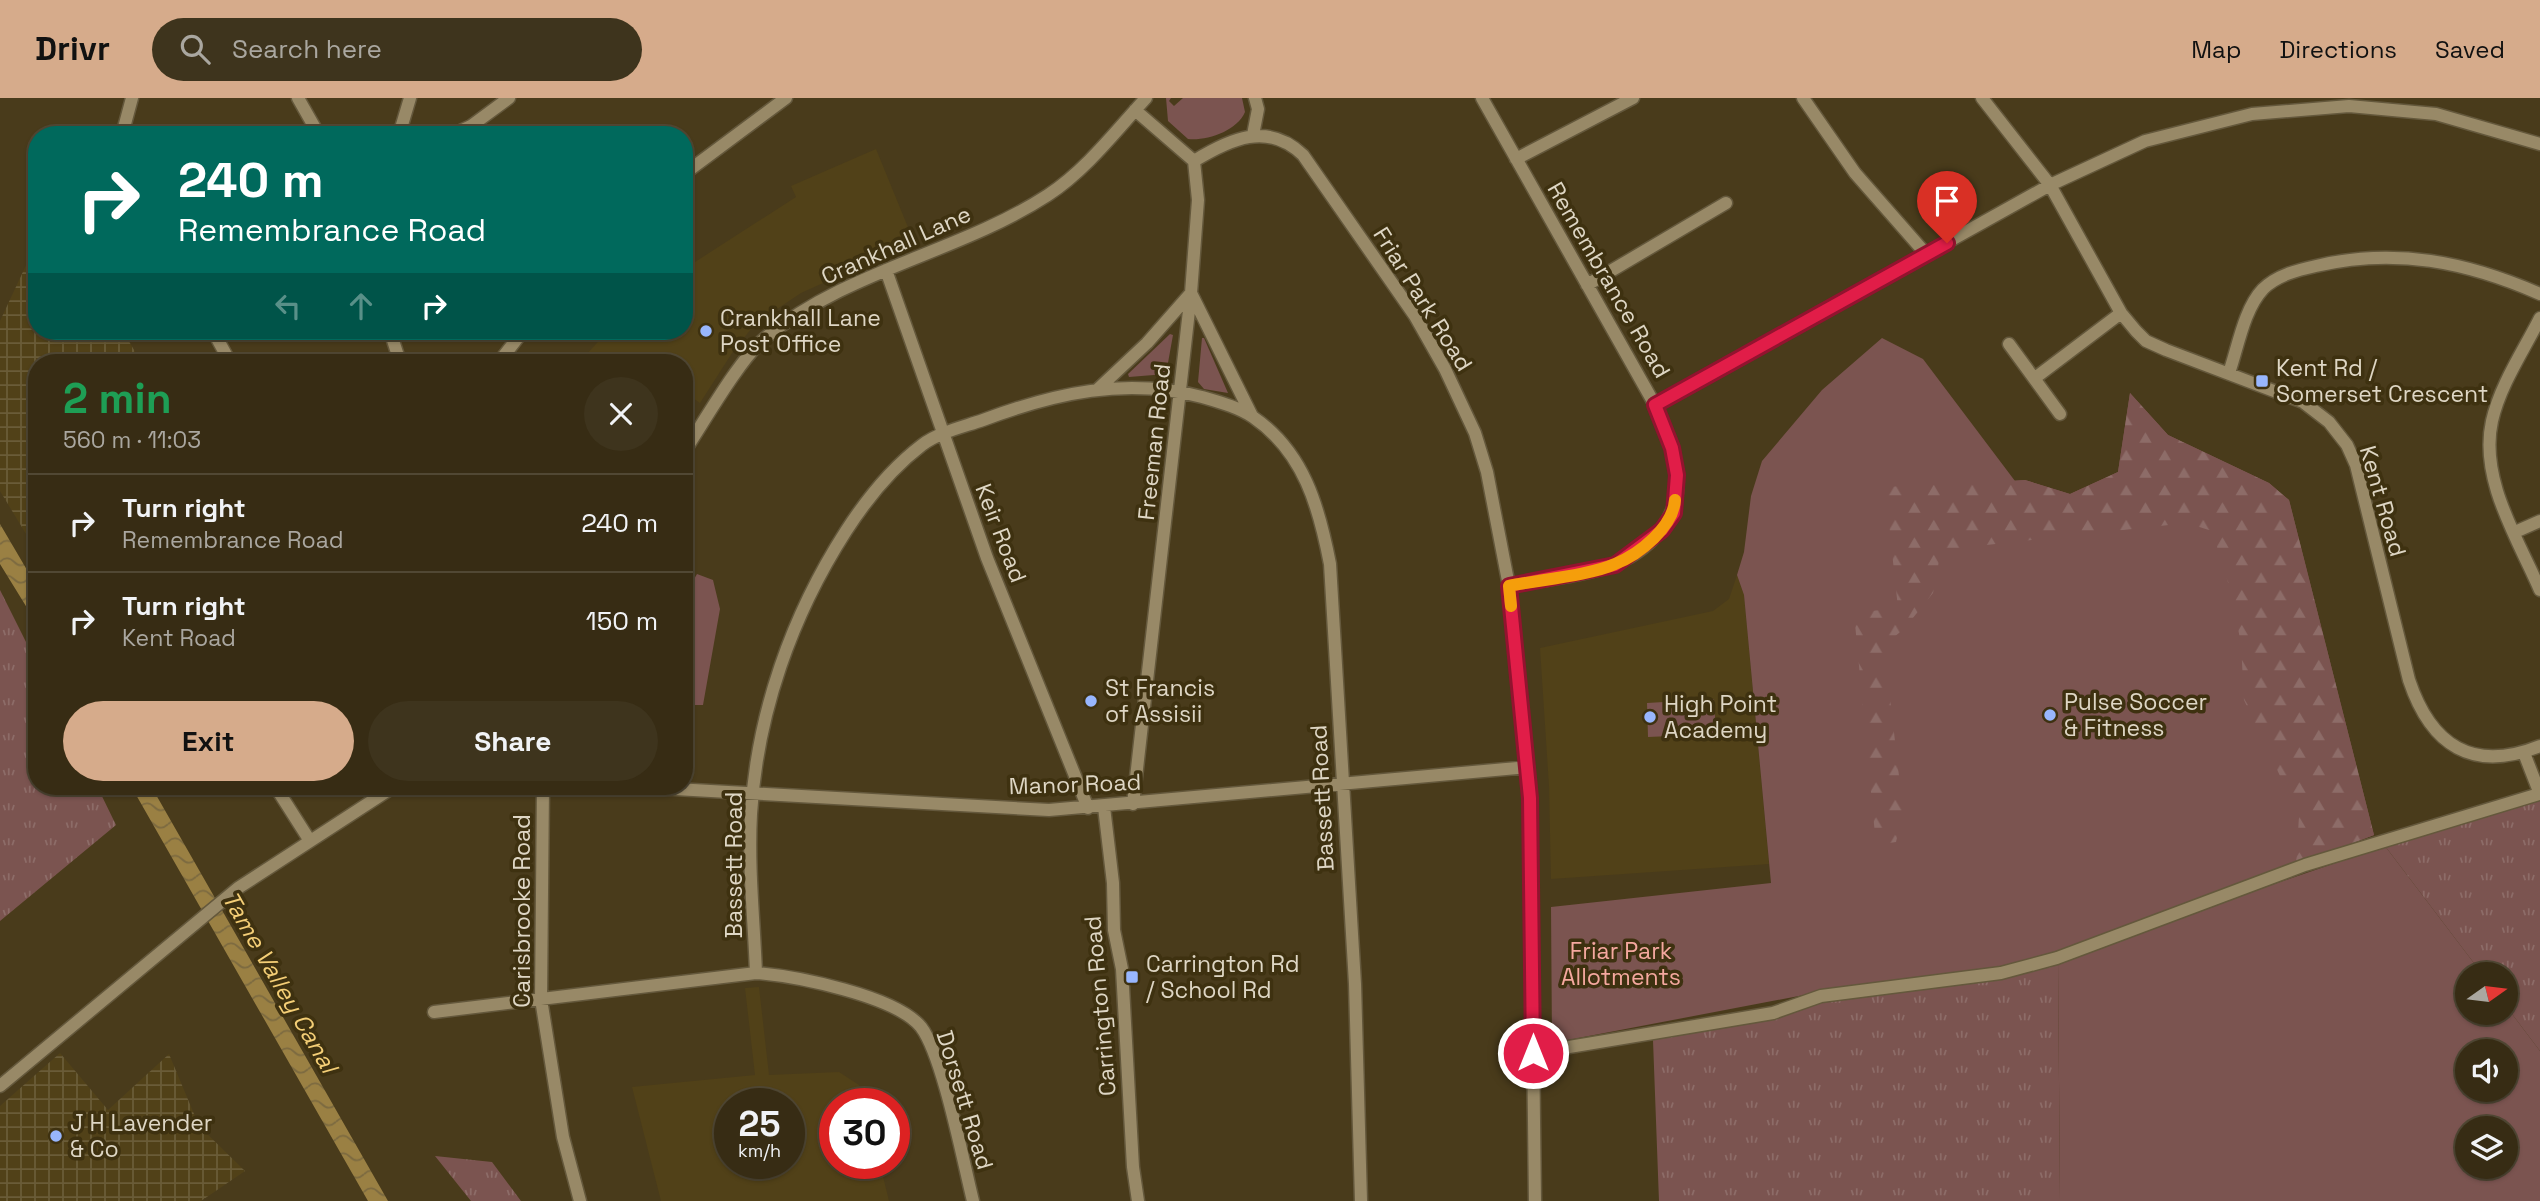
<!DOCTYPE html>
<html lang="en">
<head>
<meta charset="utf-8">
<style>
	:root { --surface:#372c14; --page:#3e341d; --text:#f1f3f6; --muted:#aaa7a0; --line:#514834; --accent:#d6ab8b }
	body { margin:0; font-family:"Space Grotesk",sans-serif; background:var(--page); color:var(--text); height:100vh; display:flex; flex-direction:column; font-size:26px; white-space:nowrap }
	* { box-sizing:border-box; margin:0 }
	p { font-size:23px; color:var(--muted) }
	.icon { flex:none; width:38px; height:38px; fill:none; stroke:currentColor; stroke-width:2; stroke-linecap:round; stroke-linejoin:round }
	.map { position:relative; flex:1; overflow:hidden }
	.side { position:absolute; left:28px; top:256px; width:665px; height:441px; display:flex; flex-direction:column; background:var(--surface); border-radius:28px; box-shadow:0 2px 5px #0004,0 0 0 2px var(--line) }
	.side>* { flex:none }
	.banner { position:absolute; left:28px; top:28px; width:665px; height:214px; border-radius:28px; box-shadow:0 2px 5px #0004,0 0 0 2px var(--line); background:#00695c; color:#fff; overflow:hidden }
	.needle { width:46px; rotate:76deg }
	.tools { position:absolute; left:2455px; top:864px; display:grid; gap:14px }
	.tools a { display:grid; place-items:center; width:63px; height:63px; border-radius:50%; background:var(--surface); box-shadow:0 2px 5px #0004,0 0 0 2px var(--line); font-size:35px }
	.speed { position:absolute; left:714px; top:990px; display:flex; gap:14px; font-size:35px; font-weight:700; text-align:center }
	.speed>* { display:grid; place-content:center; width:91px; height:91px; border-radius:50%; background:var(--surface); box-shadow:0 2px 5px #0004,0 0 0 2px var(--line); line-height:1 }
	.speed small { font-size:18px; font-weight:400 }
	.speed .limit { border:10px solid #d22; background:#fff; color:#111 }
	.pin { position:absolute; display:grid; place-items:center; width:60px; height:60px; color:#fff; margin:-72px -30px; border-radius:50% 50% 50% 0; rotate:-45deg; box-shadow:0 0 7px #0007 }
	.pin .icon { rotate:45deg }
	.me { position:absolute; width:77px; margin:-38px; rotate:0deg; stroke-linejoin:round; filter:drop-shadow(0 0 5px #0008) }
	.turn { display:flex; align-items:center; gap:24px; height:147px; padding:0 35px; font-size:32px }
	.turn .icon { width:91px; height:91px; stroke-width:2.5 }
	.turn b { display:block; font-size:49px; line-height:60px }
	.lanes { display:flex; align-items:center; height:66px; padding:0 35px; background:#0003; justify-content:center; gap:35px; direction:ltr }
	.lanes .off { opacity:.35 }
	.round { display:grid; place-items:center; flex:none; width:74px; height:74px; border-radius:37px; background:var(--page) }
	.headline { display:flex; align-items:center; justify-content:space-between; height:119px; padding:0 35px }
	h1 { font-size:42px; font-weight:600; line-height:52px; color:#1e9e55 }
	.button { display:flex; gap:14px; margin-top:auto; padding:14px 35px }
	.button a { flex:1; height:80px; border-radius:42px; background:var(--accent); color:#111; font-size:28px; font-weight:600; line-height:80px; text-align:center }
	.button a+a { background:var(--page); color:var(--text) }
	ul { padding:0; list-style:none }
	li { display:flex; align-items:center; gap:21px; height:98px; padding:0 35px; border-top:2px solid var(--line) }
	li div { flex:1 }
	li b { display:block; font-size:26px }
	li em { font-style:normal }
	header { display:flex; align-items:center; gap:42px; box-sizing:border-box; height:98px; padding:0 35px; background:var(--accent); color:#111 }
	header strong { font-size:33px }
	nav { display:flex; gap:38px; margin-inline-start:auto; font-size:24px }
	.search { width:490px; height:63px; background:var(--page); display:flex; align-items:center; gap:18px; box-sizing:border-box; padding:0 24px; border-radius:38px; color:var(--muted); font-size:26px }
	.map>svg:first-child { display:block }
	.built { fill:#514118; fill-rule:evenodd }
	.industrial { fill:url(#industrial-grid) }
	.green { fill:#7b5450; fill-rule:evenodd }
	.forest { fill:url(#forest-firs) }
	.park { fill:url(#park-tufts) }
	.water { fill:url(#water-waves) }
	.lines { fill:none; stroke-linecap:round; stroke-linejoin:round }
	.minor-casing { stroke:#64583c; stroke-width:15 }
	.minor { stroke:#988967; stroke-width:12 }
	.route-casing { stroke:#92132f; stroke-width:18 }
	.route { stroke:#e11d48; stroke-width:12 }
	.slow { stroke:#f59e0b; stroke-width:12 }
	.poi-dot { fill:#98b6fd; stroke:#3e3110; stroke-width:2.5 }
	.labels { text-anchor:middle; dominant-baseline:central; stroke-width:7; stroke-linejoin:round; paint-order:stroke }
	.street-label { font-size:23px; fill:#ded6c4; stroke:#3e3110 }
	.poi-label { font-size:23px; fill:#ded6c4; stroke:#3e3110; text-anchor:start }
	.park-label { font-size:23px; fill:#f5a89f; stroke:#3e3110 }
	.water-label { font-size:24px; font-style:italic; fill:#f4ce76; stroke:#3e3110 }
</style>
</head>
<body>
<header>
<strong>Drivr</strong>
<div class="search"><svg class="icon" aria-label="search" viewBox="0 0 24 24"><circle cx="10" cy="10" r="6"/><path d="M15 15l6 6"/></svg>Search here</div>
<nav><a>Map</a><a>Directions</a><a>Saved</a></nav>
</header>
<div class="map">
<svg width="2540" height="1103" viewBox="0 0 2540 1103">
	<defs>
		<pattern id="industrial-grid" width="8" height="8" patternUnits="userSpaceOnUse" patternTransform="scale(1.75)"><rect width="8" height="8" fill="#514118"/><path d="M0 4h8M4 0v8" fill="none" stroke="#6a5c38"/></pattern>
		<pattern id="forest-firs" width="22" height="20" patternUnits="userSpaceOnUse" patternTransform="scale(1.75)"><rect width="22" height="20" fill="#7b5450"/><path d="M5 1l3.5 6h-7zM16 11l3.5 6h-7z" fill="#8d6c68"/></pattern>
		<pattern id="park-tufts" width="24" height="20" patternUnits="userSpaceOnUse" patternTransform="scale(1.75)"><rect width="24" height="20" fill="#7b5450"/><path d="M3 7l-1-3M5 7V3M7 7l1-3M15 17l-1-3M17 17v-4M19 17l1-3" fill="none" stroke="#8d6c68"/></pattern>
		<pattern id="water-waves" width="16" height="10" patternUnits="userSpaceOnUse" patternTransform="scale(1.75)"><rect width="16" height="10" fill="#9a8043"/><path d="M0 5q4-4 8 0t8 0" fill="none" stroke="#7c6a40"/></pattern>
	</defs>
	<rect width="100%" height="100%" fill="#493b1b"/>
	<path class="built" d="M876 51 914 144 801 195 756 225 734 252 700 305 684 294V264H638L628 258 624 264H592L584 259 608 233H684V157L695 164 796 99 791 88Z
		M1737 477 1744 497 1769 766 1551 781 1549 688 1540 550 1713 513 1729 501Z
		M759 889 769 977 839 974 859 987 866 1006H835V1066H880L889 1103H661L632 989 755 977 745 890ZM730 1006H789V1066H730Z"/>
	<path class="industrial" d="M28 163 37 168V233H123L141 264H37V454L0 393V223Z
		M60 955 108 1012 169 956 199 1028 245 1073 201 1103H0V1008Z"/>
	<path class="green" d="M1166 0H1171L1169 3 1174 8 1183 0H1242L1245 14C1237 33 1207 43 1188 41L1168 23Z
		M1170 236 1173 237 1166 276 1129 279 1128 276Z
		M1202 240H1204L1228 295 1204 291 1198 284Z
		M1882 240 1923 261 2015 383 2025 382 2070 396 2118 374 2130 295 2168 337 2269 385 2289 402 2374 737 2054 858 1998 872 1804 897 1552 945 1551 809 1771 785 1744 497 1737 477 1744 454 1751 398 1762 363 1822 292Z
		M697 476 713 482 720 511 703 607H684V489L690 488Z
		M1714 601 1716 636 1648 639 1647 605Z
		M2385 748 2483 877H2468V915H2506V908L2540 953V1103H2060L2058 864 2178 819ZM2468 954H2506V992H2468ZM2468 1031H2506V1069H2468Z"/>
	<path class="forest" d="M2130 295 2168 337 2269 385 2289 402 2374 737 2296 767 2299 718 2244 602 2241 546 2231 494 2212 433 2187 425 1941 452 1933 495 1904 531 1884 547 1903 713 1896 744 1876 747 1854 515 1898 510 1885 389 2025 382 2070 396 2118 374Z"/>
	<path class="park" d="M0 492 37 566V688H97L116 727 0 823Z
		M2540 702V953L2506 908V877H2483L2385 748Z
		M2058 864 2060 1103H1659L1653 942 1788 915 1822 903Z
		M435 1058 492 1064 521 1103H471Z"/>
	<path class="water" d="M0 426 37 489V526L0 466Z
		M131 688H151L388 1103H368Z"/>
	<g class="lines">
		<defs>
			<path id="minor" d="M298 0 319 37
				M1482 0 1655 307C1664 329 1674 350 1677 374 1682 417 1654 449 1616 466 1592 476 1537 483 1509 488
				M1803 0 1855 75 1926 156
				M1982 0 2050 87 2121 215 2136 233 2146 243 2166 252 2303 304 2329 324 2347 347 2356 367 2409 582C2431 648 2473 675 2540 648
				M122 37 132 0
				M399 37 410 0
				M452 37 471 28 509 0
				M1253 37 1258 11 1255 0
				M1516 61 1633 0
				M1194 63C1230 41 1268 23 1303 57L1415 218 1445 271 1475 335 1487 374 1509 488 1530 700 1535 1103
				M684 76 786 0
				M886 172 987 460 1088 710
				M1587 187 1726 105
				M2540 220C2524 252 2500 287 2492 323 2479 381 2518 441 2540 492
				M213 233 230 264
				M390 233 400 264
				M2009 246 2060 316
				M499 264 523 233
				M2229 275C2238 249 2244 211 2263 191 2277 177 2298 172 2316 168 2395 149 2467 164 2540 196
				M2035 280 2121 215
				M1098 291 1147 245 1191 195 1252 318
				M1655 307 2050 87 2145 43 2252 16 2349 8 2436 16 2540 46
				M684 354C704 324 739 262 764 241 846 172 959 155 1048 97 1086 72 1115 34 1146 0
				M2515 434 2540 423
				M2524 655 2540 696
				M275 688 310 743
				M543 688 541 901 563 1039 580 1103
				M622 688 1049 712 1528 669
				M1133 706 1191 195 1198 102 1194 63 1135 12
				M1104 709 1113 785 1114 832 1122 871 1133 1069 1138 1103
				M756 875C754 822 748 769 751 716 757 615 792 517 846 433 866 402 893 369 922 347 939 334 963 329 983 322 1055 295 1126 279 1202 299 1219 304 1238 309 1253 319 1304 354 1319 409 1330 466L1355 886 1361 1103
				M434 914 756 875C796 878 896 898 921 929 943 958 963 1063 973 1103
				M1533 955 1773 915 1821 898 2001 875 2057 860 2305 767 2539 696
				M0 988 238 790 395 688"/>
		</defs>
		<use href="#minor" class="minor-casing"/>
		<use href="#minor" class="minor"/>
	</g>
	<g class="lines">
		<defs>
			<path id="route" d="M1533 955 1530 700 1509 488 1615 467 1662 432 1674 415 1677 377 1672 350 1655 307 1947 145"/>
		</defs>
		<use href="#route" class="route-casing"/>
		<use href="#route" class="route"/>
		<path class="slow" d="M1511 508 1509 488C1538 482 1591 477 1615 466 1640 456 1673 429 1675 402"/>
	</g>
	<g class="poi-dot">
		<circle cx="706" cy="233" r="7"/>
		<rect x="2255" y="276" width="14" height="14" rx="3.5"/>
		<circle cx="1091" cy="603" r="7"/>
		<circle cx="2050" cy="617" r="7"/>
		<circle cx="1650" cy="619" r="7"/>
		<rect x="1125" y="872" width="14" height="14" rx="3.5"/>
		<circle cx="56" cy="1038" r="7"/>
	</g>
	<g class="labels">
		<g class="street-label">
			<text transform="translate(896 147) rotate(-24)">Crankhall Lane</text>
			<text transform="translate(1609 182) rotate(60)">Remembrance Road</text>
			<text transform="translate(1423 201) rotate(58)">Friar Park Road</text>
			<text transform="translate(1154 344) rotate(-84)">Freeman Road</text>
			<text transform="translate(2383 403) rotate(74)">Kent Road</text>
			<text transform="translate(1001 435) rotate(69)">Keir Road</text>
			<text transform="translate(1075 686) rotate(-2)">Manor Road</text>
			<text transform="translate(1322 700) rotate(-93)">Bassett Road</text>
			<text transform="translate(734 767) rotate(-90)">Bassett Road</text>
			<text transform="translate(522 813) rotate(-90)">Carisbrooke Road</text>
			<text transform="translate(1100 908) rotate(-95)">Carrington Road</text>
			<text transform="translate(965 1002) rotate(73)">Dorsett Road</text>
		</g>
		<g class="poi-label">
			<text x="720" y="220">Crankhall Lane<tspan x="720" dy="26">Post Office</tspan></text>
			<text x="2276" y="270">Kent Rd /<tspan x="2276" dy="26">Somerset Crescent</tspan></text>
			<text x="1105" y="590">St Francis<tspan x="1105" dy="26">of Assisii</tspan></text>
			<text x="2064" y="604">Pulse Soccer<tspan x="2064" dy="26">&amp; Fitness</tspan></text>
			<text x="1664" y="606">High Point<tspan x="1664" dy="26">Academy</tspan></text>
			<text x="1146" y="866">Carrington Rd<tspan x="1146" dy="26">/ School Rd</tspan></text>
			<text x="70" y="1025">J H Lavender<tspan x="70" dy="26">&amp; Co</tspan></text>
		</g>
		<g class="park-label">
			<text x="1621" y="853">Friar Park<tspan x="1621" dy="26">Allotments</tspan></text>
		</g>
		<g class="water-label">
			<text transform="translate(280 884) rotate(60)">Tame Valley Canal</text>
		</g>
	</g>
</svg>
<div class="tools">
<a><svg class="needle" viewBox="-14 -14 28 28"><path d="M0-13l5 13h-10z" fill="#e53935"/><path d="M0 13l5-13h-10z" fill="#aaa7a0"/></svg></a>
<a><svg class="icon" aria-label="sound" viewBox="0 0 24 24"><path d="M4 9h4l5-4v14l-5-4H4zM17 9q2 3 0 6"/></svg></a>
<a><svg class="icon" aria-label="layers" viewBox="0 0 24 24"><path d="M12 4l9 5-9 5-9-5zM3 14l9 5 9-5"/></svg></a>
</div>
<div class="speed"><div>25<small>km/h</small></div><div class="limit">30</div></div>
<div class="pin" style="left:1947px;top:145px;background:#d93025"><svg class="icon" aria-label="arrive" viewBox="0 0 24 24"><path d="M6 21V4h12l-3 4 3 4H6"/></svg></div>
<svg class="me" style="left:1533px;top:955px" viewBox="-20 -20 40 40"><circle r="17" fill="#e11d48" stroke="#fff" stroke-width="3"/><path d="M0-11L8 9 0 5-8 9z" fill="#fff"/></svg>
<div class="banner">
<div class="turn"><svg class="icon" aria-label="right" viewBox="0 0 24 24"><path d="M7 20v-9h11M14 6l5 5-5 5"/></svg><div><b>240 m</b>Remembrance Road</div></div>
<div class="lanes"><svg class="icon off" aria-label="left" viewBox="0 0 24 24"><path d="M17 20v-9H6M10 6l-5 5 5 5"/></svg><svg class="icon off" aria-label="ahead" viewBox="0 0 24 24"><path d="M12 20V5M6 11l6-6 6 6"/></svg><svg class="icon" aria-label="right" viewBox="0 0 24 24"><path d="M7 20v-9h11M14 6l5 5-5 5"/></svg></div>
</div>
<section class="side">
<div class="headline"><div><h1>2 min</h1><p>560 m · 11:03</p></div><a class="round"><svg class="icon" aria-label="close" viewBox="0 0 24 24"><path d="M6 6l12 12M18 6L6 18"/></svg></a></div>
<ul>
<li><svg class="icon" aria-label="right" viewBox="0 0 24 24"><path d="M7 20v-9h11M14 6l5 5-5 5"/></svg><div><b>Turn right</b><p>Remembrance Road</p></div><em>240 m</em></li>
<li><svg class="icon" aria-label="right" viewBox="0 0 24 24"><path d="M7 20v-9h11M14 6l5 5-5 5"/></svg><div><b>Turn right</b><p>Kent Road</p></div><em>150 m</em></li>
</ul>
<div class="button"><a>Exit</a><a>Share</a></div>
</section>
</div>
</body>
</html>
